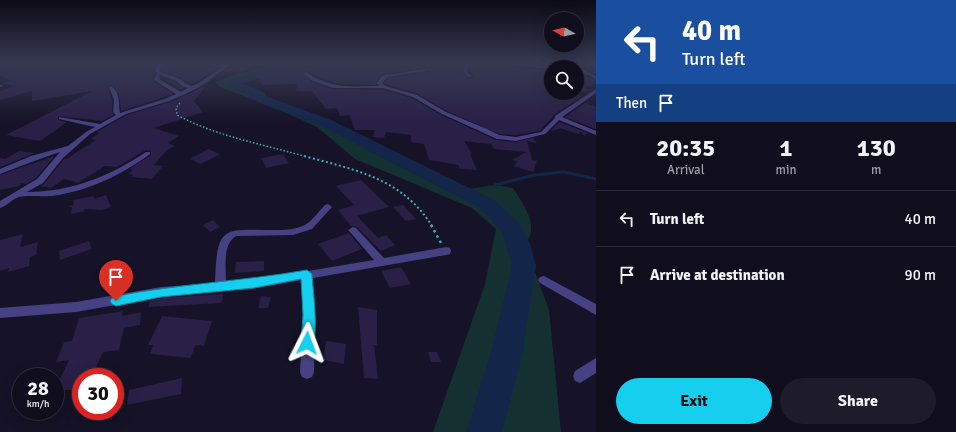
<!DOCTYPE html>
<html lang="en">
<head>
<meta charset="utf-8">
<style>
	:root { --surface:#100e1d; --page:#1e1c2a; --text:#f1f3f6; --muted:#9c9ca4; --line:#302e3b; --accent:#16ceed }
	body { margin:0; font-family:Signika,sans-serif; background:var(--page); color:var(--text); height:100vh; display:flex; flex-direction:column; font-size:15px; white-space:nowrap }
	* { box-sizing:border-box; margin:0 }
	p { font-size:13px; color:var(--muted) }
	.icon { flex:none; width:22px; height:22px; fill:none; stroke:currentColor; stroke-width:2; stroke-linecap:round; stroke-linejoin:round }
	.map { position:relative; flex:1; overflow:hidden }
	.drawer { display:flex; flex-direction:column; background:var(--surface); width:360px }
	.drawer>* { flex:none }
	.guide { background:#1a4fa0; color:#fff; overflow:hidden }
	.needle { width:26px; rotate:278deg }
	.controls { position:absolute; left:544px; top:12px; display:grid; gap:8px }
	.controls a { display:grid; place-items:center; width:40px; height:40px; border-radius:50%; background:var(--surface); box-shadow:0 4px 16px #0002,0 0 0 1px var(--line); font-size:20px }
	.speed { position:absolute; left:12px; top:368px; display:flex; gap:8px; font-size:20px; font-weight:700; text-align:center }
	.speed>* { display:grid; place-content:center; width:52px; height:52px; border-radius:50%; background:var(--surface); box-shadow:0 4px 16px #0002,0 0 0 1px var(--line); line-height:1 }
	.speed small { font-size:10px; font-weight:400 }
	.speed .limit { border:6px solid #d22; background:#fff; color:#111 }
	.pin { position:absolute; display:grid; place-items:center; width:34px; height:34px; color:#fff; margin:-41px -17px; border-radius:50% 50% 50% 0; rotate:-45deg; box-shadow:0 0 4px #0007 }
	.pin .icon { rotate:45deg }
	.me { position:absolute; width:44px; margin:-22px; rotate:3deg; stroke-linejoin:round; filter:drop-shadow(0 0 3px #0008) }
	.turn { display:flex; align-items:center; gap:14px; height:84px; padding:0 20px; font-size:18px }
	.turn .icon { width:52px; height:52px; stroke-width:2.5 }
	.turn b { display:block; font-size:28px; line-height:34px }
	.then { display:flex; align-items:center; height:38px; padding:0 20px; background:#0003; gap:8px; font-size:15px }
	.eta { display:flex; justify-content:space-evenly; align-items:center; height:68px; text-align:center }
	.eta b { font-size:24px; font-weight:700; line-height:28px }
	.primary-button { display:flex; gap:8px; margin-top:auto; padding:8px 20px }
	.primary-button a { flex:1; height:46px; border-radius:24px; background:var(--accent); color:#111; font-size:16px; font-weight:700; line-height:46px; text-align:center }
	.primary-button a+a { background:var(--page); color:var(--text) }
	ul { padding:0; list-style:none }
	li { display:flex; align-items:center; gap:12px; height:56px; padding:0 20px; border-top:1px solid var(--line) }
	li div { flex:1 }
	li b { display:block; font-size:15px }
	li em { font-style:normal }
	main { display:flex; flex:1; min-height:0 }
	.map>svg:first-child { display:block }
	.green { fill:#153031 }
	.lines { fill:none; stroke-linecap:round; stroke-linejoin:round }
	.stream { stroke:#13264a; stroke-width:3 }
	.river { fill:#13264a; fill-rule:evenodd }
	.building { fill:#291f47 }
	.path-far2 { stroke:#3ab1af; stroke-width:1.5; stroke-dasharray:1.5 2; stroke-linecap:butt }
	.path-far1 { stroke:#3ab1af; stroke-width:2; stroke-dasharray:2 2.5; stroke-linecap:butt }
	.path { stroke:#3ab1af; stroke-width:2.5; stroke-dasharray:2.5 3.5; stroke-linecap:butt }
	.street { fill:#464182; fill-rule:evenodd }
	.route { fill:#16ceed; stroke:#0e869a }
</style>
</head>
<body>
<main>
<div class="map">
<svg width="596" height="432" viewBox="0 0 596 432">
	<rect width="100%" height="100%" fill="#161227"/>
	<path class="green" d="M269 63H281L274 70 236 81 265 93 267 101 324 122 366 145 387 151 405 163 469 189 495 185 513 188C524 206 540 225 525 245L549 310 561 432H433L485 284 496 229 472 208 355 159 317 127 280 110 220 87 215 82 233 75 266 67Z"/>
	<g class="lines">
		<path class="stream" d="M495 185 535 175 564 172 596 179"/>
		<path class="river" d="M276 63H286L276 73 242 84 268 97 331 120 494 200 520 224 530 244 536 266 522 356 502 432H466L490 356 512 266 502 232 480 208 321 126 260 103 228 84C239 70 264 77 276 63Z"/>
	</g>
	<path class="building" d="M0 63H157L153 70 155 73 153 80 173 94 121 111 119 94 115 88 110 85 108 88 112 100V112L114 115 102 121 58 116V120L67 122 40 141 6 135 92 91 32 101V91L0 100V91L14 86 2 83 10 80 0 75Z
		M164 63H200L203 65 218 68 192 84 181 78 161 70Z
		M233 63H257L240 72 224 71Z
		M328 63H465L462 72 468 78 474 77 469 71 471 63H496L497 65 551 70V93H577V72L596 80V83L585 88 592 90 576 94 582 96 554 115 540 131 516 135 499 134 447 111 418 94 384 83 389 78 428 72 425 68 384 74 380 76 376 85 342 84 325 80 307 71 301 72 312 82 332 89 383 90 412 98 441 115 496 140 516 142 533 138 537 143 527 141 532 160 537 161 533 172 513 166 518 162 512 160 526 152 494 149 491 144 464 141 472 154H470L477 170 460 169 458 165 429 160 424 144 411 142V135L386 132 384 138 373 137 375 130H355L349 115 340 116 337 108 326 109 312 91H296L297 84 262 85 257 75 285 66Z
		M531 63H570L560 67H553Z
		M577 63H596V74L577 66Z
		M161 77 175 82 184 88 181 90Z
		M203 87H205L194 101 203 112 154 128 179 136 168 143 175 146 167 150 154 165 163 166 152 179 131 177 133 175 128 174 133 170 129 169 151 155V151L146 150 117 167 105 166 78 183 64 179 51 188 40 186 44 184 64 159H66L96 140 91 139 99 133 96 132 127 115 170 102Z
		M585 103 596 107V129L565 117Z
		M559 122 588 133 584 136 581 132 578 134 560 128V129L550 131Z
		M208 149 220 154 201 164 190 159Z
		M19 151 35 153 0 167V158L5 159Z
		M283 154 289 163 266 168 261 158Z
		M52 157H54L36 178 26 184 21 183 20 186 0 190V175Z
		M361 180 389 207 357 216 378 238 386 235 395 245 381 251 357 227 351 226 338 210 354 205 336 186Z
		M106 195 111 207 102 210 84 209 85 211 71 214 72 207H68L73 205 74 200 94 196V199Z
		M403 205 416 219 406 221 393 207Z
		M213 220 220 227 210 232 203 225Z
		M349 233 362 249 332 261 318 244Z
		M23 234 20 247 38 242 36 255 30 257 29 266 8 272 9 268 0 271V240Z
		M89 241 92 249 60 260 59 251Z
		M264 261V271L235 273 236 262Z
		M401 267 411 284 390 288 381 271Z
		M223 294 222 303 148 307 150 301 161 298Z
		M261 296 271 297 268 308H258Z
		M358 307 377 310V345H374L378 379 364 378Z
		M123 311 122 316 141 312 140 325 124 328 119 350 103 352 92 377H81V390H55L69 360 56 362 64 342 72 341 79 318Z
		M162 316 212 321 204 346 195 345 191 358 150 354 153 345H148Z
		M326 341 346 344 344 364 323 360Z
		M428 352H437L441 362H431Z
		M182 378 181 394 127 405 129 390Z"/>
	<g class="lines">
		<path class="path-far2" d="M180 103 176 108 177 115C218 137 263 144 307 157"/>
		<path class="path-far1" d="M304 156C355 170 402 178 432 226"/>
		<path class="path" d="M431 225 441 243"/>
		<path class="street" d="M159 63H163L159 71 180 79 186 84 192 86 199 83 222 67 203 64 201 63 225 65 228 63H232L203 85 183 95 169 101 126 114 90 134 63 158 43 183 27 192C71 192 110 176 146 152H150V154C121 175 89 191 52 196 43 197 27 195 19 197 12 199 7 206 0 208V201L37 179 60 152 37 160 0 174V169L31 156 68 146 86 132 95 127 59 119V117L100 124 116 115 113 112 114 100 109 87 111 86C121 92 118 104 120 113L165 99 176 94 154 80 157 73 154 70ZM160 75 176 81 182 86 188 88 181 92 159 79Z
			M466 63H470L467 71 472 77H468L463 71Z
			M501 63H512L552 67 551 69Z
			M576 67H579L596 76V79L577 70V67Z
			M425 69 427 71 388 77 382 83 385 86 417 95 446 112 487 129 499 135 516 137 541 132 555 118V116L596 89V93L562 117 596 131V135L559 120 545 134 516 141 497 139 442 114 413 97 383 88H333L313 81 302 73 306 72C334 90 348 86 379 86L377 83 381 77 385 75Z
			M0 85H3V86L0 87Z
			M328 204 332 207 312 229 293 235 236 236C222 245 226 267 226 282L254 280 374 260 350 232 348 230 353 227 356 228 384 258 446 247 450 248 451 251 450 254 446 255 313 278 315 315 314 372 312 377 307 379 302 377 300 372 303 315 302 280 254 288 161 297 76 312 0 318V308L76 302 161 287 215 283C217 223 223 230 278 230 287 230 297 229 305 225 312 221 319 211 325 205Z
			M544 276 596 304V315L540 283 538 280 540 277Z
			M596 358V373L580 383 575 381 573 376 575 371Z"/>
	</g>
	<linearGradient id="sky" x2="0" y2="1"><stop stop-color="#0c0a15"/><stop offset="0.51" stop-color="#363952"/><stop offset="1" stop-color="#363952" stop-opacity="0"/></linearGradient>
	<rect width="596" height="123" fill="url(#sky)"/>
	<path class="route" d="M307 270 312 274C313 293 319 331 312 347L307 349 303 347 301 343 303 315 301 279 254 288 161 297 116 306 112 304 110 301 112 298 116 296C179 284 243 281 307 270Z"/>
</svg>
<div class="controls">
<a><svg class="needle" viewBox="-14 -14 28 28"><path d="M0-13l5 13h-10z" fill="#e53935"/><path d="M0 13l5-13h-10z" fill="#9c9ca4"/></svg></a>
<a><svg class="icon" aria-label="search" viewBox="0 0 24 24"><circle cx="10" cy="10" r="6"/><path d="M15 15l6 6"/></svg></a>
</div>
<div class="speed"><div>28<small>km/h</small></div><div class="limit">30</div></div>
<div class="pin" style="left:116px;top:301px;background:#d93025"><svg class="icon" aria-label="arrive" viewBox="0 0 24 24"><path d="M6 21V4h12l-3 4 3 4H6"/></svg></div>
<svg class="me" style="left:307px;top:343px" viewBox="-20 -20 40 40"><path d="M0-17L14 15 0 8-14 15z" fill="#16ceed" stroke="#fff" stroke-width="4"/></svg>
</div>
<section class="drawer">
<div class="guide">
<div class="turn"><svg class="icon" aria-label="left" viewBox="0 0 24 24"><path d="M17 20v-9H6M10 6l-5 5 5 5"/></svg><div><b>40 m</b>Turn left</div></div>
<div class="then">Then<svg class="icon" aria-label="arrive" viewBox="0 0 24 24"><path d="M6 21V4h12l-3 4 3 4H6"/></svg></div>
</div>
<div class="eta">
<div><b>20:35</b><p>Arrival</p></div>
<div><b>1</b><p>min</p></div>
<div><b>130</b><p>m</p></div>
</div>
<ul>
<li><svg class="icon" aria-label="left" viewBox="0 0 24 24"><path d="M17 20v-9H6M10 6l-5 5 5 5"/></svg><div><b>Turn left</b></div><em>40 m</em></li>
<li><svg class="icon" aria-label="arrive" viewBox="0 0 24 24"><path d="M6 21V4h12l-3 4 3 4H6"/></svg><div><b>Arrive at destination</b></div><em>90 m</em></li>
</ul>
<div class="primary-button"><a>Exit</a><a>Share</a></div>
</section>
</main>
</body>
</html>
